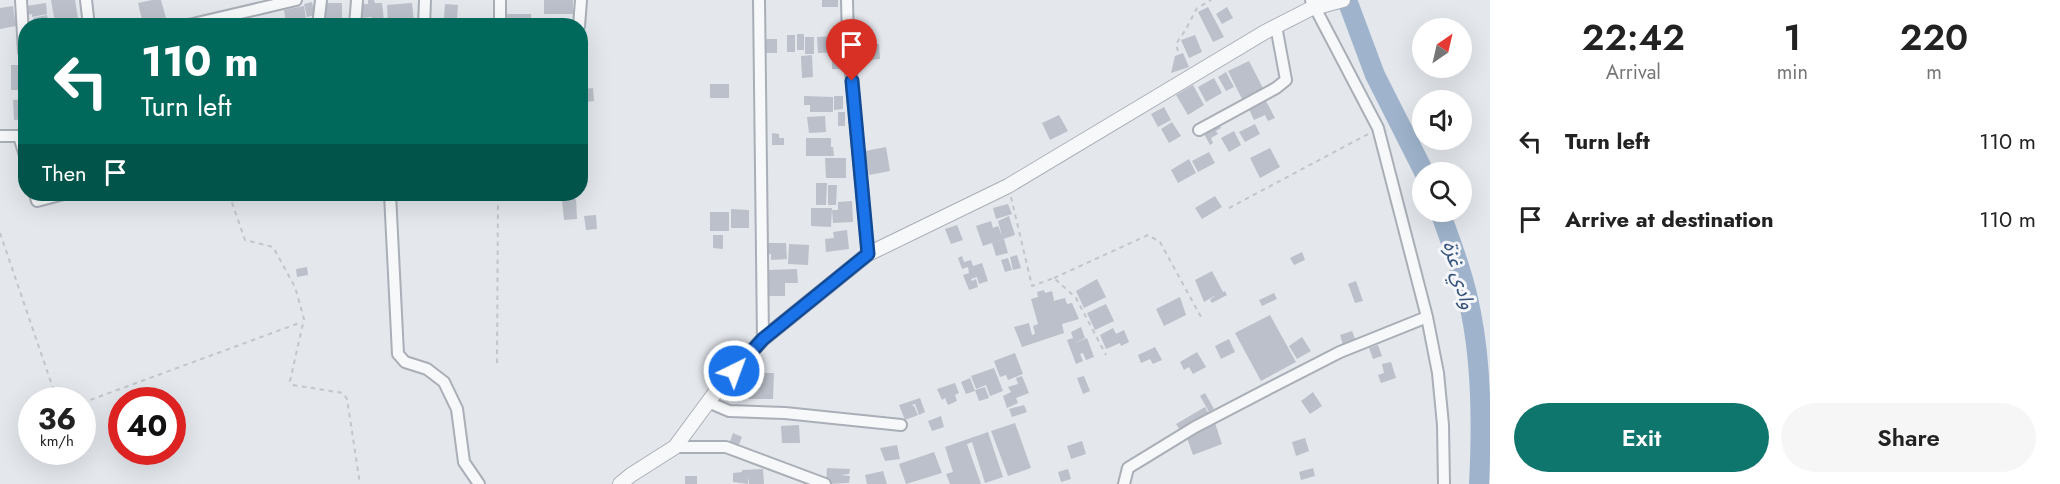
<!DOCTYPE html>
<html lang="en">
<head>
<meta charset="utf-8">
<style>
	:root { --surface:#fff; --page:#f6f6f6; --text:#222; --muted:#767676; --accent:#0f766e }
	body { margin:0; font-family:Jost,"Noto Sans Arabic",sans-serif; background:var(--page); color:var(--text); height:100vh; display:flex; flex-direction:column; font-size:22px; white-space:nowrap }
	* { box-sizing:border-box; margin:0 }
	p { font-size:20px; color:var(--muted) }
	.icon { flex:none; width:33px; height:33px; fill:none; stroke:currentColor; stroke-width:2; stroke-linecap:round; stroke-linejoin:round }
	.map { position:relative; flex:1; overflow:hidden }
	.sheet { display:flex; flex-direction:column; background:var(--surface); width:570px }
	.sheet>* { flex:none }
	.guide { position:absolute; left:18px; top:18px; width:570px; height:183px; border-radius:24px; box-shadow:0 6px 24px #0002; background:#00695c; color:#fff; overflow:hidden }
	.needle { width:39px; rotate:34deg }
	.fabs { position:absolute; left:1412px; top:18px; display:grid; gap:12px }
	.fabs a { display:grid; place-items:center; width:60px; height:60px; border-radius:50%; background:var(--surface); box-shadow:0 6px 24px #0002; font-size:30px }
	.speed { position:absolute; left:18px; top:387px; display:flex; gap:12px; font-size:30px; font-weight:700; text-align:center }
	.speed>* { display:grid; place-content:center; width:78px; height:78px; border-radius:50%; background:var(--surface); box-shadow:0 6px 24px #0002; line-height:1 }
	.speed small { font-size:15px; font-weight:400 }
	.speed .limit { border:9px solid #d22; background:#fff; color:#111 }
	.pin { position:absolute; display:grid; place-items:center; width:51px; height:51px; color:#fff; margin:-62px -26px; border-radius:50% 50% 50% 0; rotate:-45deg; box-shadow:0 0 6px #0007 }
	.pin .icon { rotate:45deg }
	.me { position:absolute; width:66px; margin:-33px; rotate:42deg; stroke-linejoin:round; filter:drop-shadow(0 0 4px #0008) }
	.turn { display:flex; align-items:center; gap:21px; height:126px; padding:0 24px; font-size:27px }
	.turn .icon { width:78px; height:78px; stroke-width:2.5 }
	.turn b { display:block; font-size:42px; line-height:51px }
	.then { display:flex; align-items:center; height:57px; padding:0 24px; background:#0003; gap:12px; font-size:22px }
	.eta { display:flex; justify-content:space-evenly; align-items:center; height:102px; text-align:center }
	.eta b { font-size:36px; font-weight:600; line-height:42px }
	.primary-button { display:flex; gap:12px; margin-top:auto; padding:12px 24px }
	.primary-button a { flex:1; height:69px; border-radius:36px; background:var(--accent); color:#fff; font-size:24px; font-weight:600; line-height:69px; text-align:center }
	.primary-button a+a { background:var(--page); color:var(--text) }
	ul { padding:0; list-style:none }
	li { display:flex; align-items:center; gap:18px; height:78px; padding:0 24px }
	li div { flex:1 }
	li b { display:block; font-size:22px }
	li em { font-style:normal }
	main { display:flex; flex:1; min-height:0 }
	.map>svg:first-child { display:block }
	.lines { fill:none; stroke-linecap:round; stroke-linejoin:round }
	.river { stroke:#9fb4cc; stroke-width:20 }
	.building { fill:#bbc0ca }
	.minor-casing { stroke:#a9aeb7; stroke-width:14 }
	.tertiary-casing { stroke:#a9aeb7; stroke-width:16 }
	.path { stroke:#c2c5cb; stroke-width:2; stroke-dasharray:4.5 4.5; stroke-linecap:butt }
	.minor { stroke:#f7f8fa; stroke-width:10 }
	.tertiary { stroke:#f7f8fa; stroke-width:14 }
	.route-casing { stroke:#114b97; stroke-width:15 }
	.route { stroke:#1a73e8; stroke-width:10 }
	.labels { text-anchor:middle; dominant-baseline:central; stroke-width:6; stroke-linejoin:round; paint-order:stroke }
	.water-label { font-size:20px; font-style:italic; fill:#34527a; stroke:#f4f6f9 }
</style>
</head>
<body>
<main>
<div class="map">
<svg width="1490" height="484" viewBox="0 0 1490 484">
	<rect width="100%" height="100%" fill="#e4e7ec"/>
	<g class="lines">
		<path class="river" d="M1347 0 1375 75 1424 172
			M1440 212C1452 245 1465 279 1471 313 1482 368 1482 428 1479 484"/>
	</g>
	<path class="building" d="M51 0H75L78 19 55 23Z
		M152 0H161L166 18 143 24 138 3Z
		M368 0H374L375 3H382L384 21 372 22V17L361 18 360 4H368Z
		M544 0H573V14H544Z
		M822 0H838V7H822Z
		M312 2 315 15 307 17 304 4Z
		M46 3 47 14 32 17V14L27 15 26 6Z
		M324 3H342V22H324Z
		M412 3 414 21 388 24 387 5Z
		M445 4 458 5 457 19 444 18Z
		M13 6 16 26 0 29V8Z
		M304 6 306 19 286 23 284 10Z
		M1208 7 1224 37 1213 42 1198 12Z
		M1227 7 1233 18 1222 24 1216 14Z
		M505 14H531V26H505Z
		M47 15 49 25 35 26 33 18Z
		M797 34H804V50H797Z
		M787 35H795V52H787Z
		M1195 35 1202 52 1189 58 1181 40Z
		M841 36 842 52 818 53 817 37Z
		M805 37H814V54H805Z
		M765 39H777V53H765Z
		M879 44 880 59 858 61 857 45Z
		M1183 53 1189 67 1171 73 1175 56Z
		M832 54H840V69H832Z
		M812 55 813 77 802 78 801 56Z
		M20 56H26V90H11V65H20Z
		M1249 61 1265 92 1244 103 1228 71Z
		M1226 72 1234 87 1226 91 1218 77Z
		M1214 78 1222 93 1206 102 1198 87Z
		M710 84H729V98H710Z
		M1193 85 1204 105 1188 115 1176 95Z
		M593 88 594 101 586 102 585 89Z
		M804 96 833 97V112H810V105H804Z
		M834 96H843V109L834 110Z
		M26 99V119L14 120 13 100Z
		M1265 99 1275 118 1268 121 1265 115 1254 120 1248 107Z
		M1164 107 1171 120 1158 127 1151 114Z
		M838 112H845V126H838Z
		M1059 115 1068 131 1050 140 1042 123Z
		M825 116 826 132 809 133 807 117Z
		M1172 122 1181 136 1169 143 1161 129Z
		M1218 124 1221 128 1216 131 1218 134 1211 138 1213 143 1210 145 1203 132Z
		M1255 124 1260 134 1245 142 1239 132Z
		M1234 131 1241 145 1229 152 1221 138Z
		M772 133 779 134V138H784V145H772Z
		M806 138H831V147H833L834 156H806Z
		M886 147 890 171 869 175 865 151Z
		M1270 148 1280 167 1260 178 1250 158Z
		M1209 152 1215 163 1198 172 1192 161Z
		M825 158H846V178H826Z
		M1189 159 1196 173 1178 183 1171 170Z
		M816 183H827L826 205H816Z
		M828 185H837L836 205H828Z
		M1215 196 1222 207 1202 219 1195 208Z
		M576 199 577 219 564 220 562 200Z
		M852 201 853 222 833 223 832 210H838V202Z
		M1008 204 1012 214 996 219 993 208Z
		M811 208H832L831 227 811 226Z
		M731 209 749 210V228H731Z
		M710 212H729V231H710Z
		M596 215 597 229 586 230 584 216Z
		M1009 216 1015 235 983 246 976 226 991 221 993 228 998 226 1002 236 998 221Z
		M957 225 963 240 951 244 945 229Z
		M847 230 849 249 826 252 825 239 834 238 833 232Z
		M713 235H723V249L713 248Z
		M1004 239 1008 253 996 256 992 243Z
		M767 243H786L787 259 771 260V254H767Z
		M789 244 809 245 808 265 788 264Z
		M1302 252 1305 260 1294 265 1290 258Z
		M1017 255 1021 268 1013 270 1010 257Z
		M962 256 964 262 971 260 973 266 982 263 988 281 979 284 977 277 971 279 972 281 976 279 978 287 969 290 963 275 969 273 968 267 962 269 958 258Z
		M1008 258 1012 270 1005 272 1001 260Z
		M307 267 308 275 297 277 296 269Z
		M797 269 798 283H785V296H768L767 270Z
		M1212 271 1223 292 1225 291 1227 295 1212 303 1210 300 1216 295 1204 302 1195 280Z
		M1097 279 1106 297 1084 308 1076 291Z
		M1356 281 1363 301 1355 303 1348 284Z
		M1044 290 1045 293 1052 291 1054 300 1053 301 1065 298 1067 304 1072 303 1079 319 1062 324 1064 333 1022 347 1014 327 1029 323 1032 335 1035 334 1033 326 1038 324 1031 299 1038 297 1037 292Z
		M1274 293 1277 299 1262 306 1259 300Z
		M1180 297 1186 315 1164 326 1156 309Z
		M1106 304 1114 321 1095 330 1087 313Z
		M1270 315 1296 362 1261 381 1235 333Z
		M1081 327 1085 338 1075 343 1087 338 1094 357 1086 360 1083 353 1080 354 1083 361 1076 364 1067 340 1073 338 1071 332Z
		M1113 328 1116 334 1124 330 1129 342 1121 346 1120 343 1106 349 1100 335Z
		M1352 331 1356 341 1343 345 1340 335Z
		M1302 337 1311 351 1297 359 1289 346Z
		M1229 339 1235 352 1221 359 1215 346Z
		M1378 345 1382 356 1373 359 1369 348Z
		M1155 347 1162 360 1153 364 1150 359 1141 363 1138 355Z
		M1197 352 1206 367 1193 374 1189 367 1184 370 1180 362Z
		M1015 353 1023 374 1008 380 1006 375 1000 377 994 361Z
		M1391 362 1396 378 1381 383 1378 375 1384 373 1382 364Z
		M994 368 1003 391 990 396 986 385 976 389 971 376Z
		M745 373H774L773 399H745Z
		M1022 376 1029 393 1016 398 1018 403 1007 408 1003 396 1011 392 1008 387 1018 384 1016 378Z
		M1084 376 1090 391 1083 394 1077 378Z
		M970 378 975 391 966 394 961 382Z
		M955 383 959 393 955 395 957 401 948 405 945 398 942 400 937 389Z
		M985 387 989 398 979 401 975 390Z
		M1313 392 1322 406 1310 414 1301 401Z
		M1205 393 1214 409 1209 412 1200 396Z
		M920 398 925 412 919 415 915 404 911 405 914 406 918 415 905 420 899 405Z
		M1024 405 1027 412 1012 417 1009 409Z
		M1205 407 1209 414 1180 430 1176 424Z
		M941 416 944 427 932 431 928 421Z
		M1015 423 1031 468 1008 476 991 431Z
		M1215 423 1222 444 1193 455 1186 435Z
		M799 425 800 443H782L781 426Z
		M988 432 1003 477 985 483 972 442 967 444 981 484H950L946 474 953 472 945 447Z
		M733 433 742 437 738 447 729 444Z
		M1305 438 1309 451 1296 456 1292 442Z
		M1082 441 1086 454 1071 459 1067 446Z
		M897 445 900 459 885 461 880 448Z
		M934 452 942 473 906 484 899 464Z
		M827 468 850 469 849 474 840 475 850 476 849 483 826 484Z
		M1313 468 1315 476 1301 480 1299 472Z
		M763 469 764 484H749V476L748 484 733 482V473L742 472V470Z
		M1068 469 1071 479 1061 482 1058 472Z
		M883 471 887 484H867L865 475Z
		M685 476H697V484H685Z"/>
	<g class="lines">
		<defs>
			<path id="minor" d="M21 0 24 52
				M86 0 89 26
				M759 0 763 339
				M847 0 848 40 868 254
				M1311 0 1378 128 1427 317 1438 373 1443 425 1444 484
				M184 26 296 0
				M318 26 321 0
				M355 26 357 0
				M424 26 425 0
				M500 26V0
				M579 26 581 0
				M1199 130 1276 88 1286 80 1276 26
				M0 136H19L26 159
				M35 194 37 201 64 194
				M390 194 398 354 405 362 427 369 444 382 457 409 464 462 479 484
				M708 402 729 411 785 413 901 425
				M675 447H726L825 484
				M1124 484 1128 468 1195 427 1264 391 1340 352 1427 317"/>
			<path id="tertiary" d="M620 484 631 475 675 447 720 386 763 339 868 254 1008 186 1265 32 1310 9 1343 0"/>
		</defs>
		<use href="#minor" class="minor-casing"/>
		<use href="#tertiary" class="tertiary-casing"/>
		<path class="path" d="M1178 51 1176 44 1186 29 1197 8 1211 0
			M229 194 245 240 273 247 295 287 304 319 290 381 293 385 343 393 347 399 360 484
			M1011 197 1032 286 1054 278 1076 298 1106 355
			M1229 208 1370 133
			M0 233 57 400
			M1054 278 1148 235 1160 242 1201 317
			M497 363 498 194
			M82 403 302 322"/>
		<use href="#minor" class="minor"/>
		<use href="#tertiary" class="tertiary"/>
	</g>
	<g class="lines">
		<defs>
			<path id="route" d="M734 371 763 339 868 254 852 81"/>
		</defs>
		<use href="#route" class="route-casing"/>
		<use href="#route" class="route"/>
	</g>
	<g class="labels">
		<g class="water-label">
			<text transform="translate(1459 275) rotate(74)">وادي غزة</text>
		</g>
	</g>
</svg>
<div class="fabs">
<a><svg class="needle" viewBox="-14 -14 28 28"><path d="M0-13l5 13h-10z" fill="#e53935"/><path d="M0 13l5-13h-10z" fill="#767676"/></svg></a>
<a><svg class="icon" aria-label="sound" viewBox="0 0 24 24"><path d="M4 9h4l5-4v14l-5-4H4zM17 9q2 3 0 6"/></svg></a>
<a><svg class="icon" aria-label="search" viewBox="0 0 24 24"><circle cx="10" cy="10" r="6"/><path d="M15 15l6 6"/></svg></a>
</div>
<div class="speed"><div>36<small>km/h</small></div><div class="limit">40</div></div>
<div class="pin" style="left:852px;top:81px;background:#d93025"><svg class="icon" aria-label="arrive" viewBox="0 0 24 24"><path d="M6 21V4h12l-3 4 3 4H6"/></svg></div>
<svg class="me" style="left:734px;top:371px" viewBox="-20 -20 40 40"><circle r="17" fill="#1a73e8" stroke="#fff" stroke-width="3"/><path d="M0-11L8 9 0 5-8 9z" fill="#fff"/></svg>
<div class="guide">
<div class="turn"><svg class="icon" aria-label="left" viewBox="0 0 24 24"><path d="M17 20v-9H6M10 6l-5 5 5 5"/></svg><div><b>110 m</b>Turn left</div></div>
<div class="then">Then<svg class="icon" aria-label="arrive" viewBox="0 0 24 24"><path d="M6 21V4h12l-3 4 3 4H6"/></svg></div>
</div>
</div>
<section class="sheet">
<div class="eta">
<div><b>22:42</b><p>Arrival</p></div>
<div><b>1</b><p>min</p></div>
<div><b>220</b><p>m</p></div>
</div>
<ul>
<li><svg class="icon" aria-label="left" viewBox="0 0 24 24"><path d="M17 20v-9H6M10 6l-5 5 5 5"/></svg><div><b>Turn left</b></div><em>110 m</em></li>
<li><svg class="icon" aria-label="arrive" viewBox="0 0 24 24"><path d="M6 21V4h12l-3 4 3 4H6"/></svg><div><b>Arrive at destination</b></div><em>110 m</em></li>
</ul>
<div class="primary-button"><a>Exit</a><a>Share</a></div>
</section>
</main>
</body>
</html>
